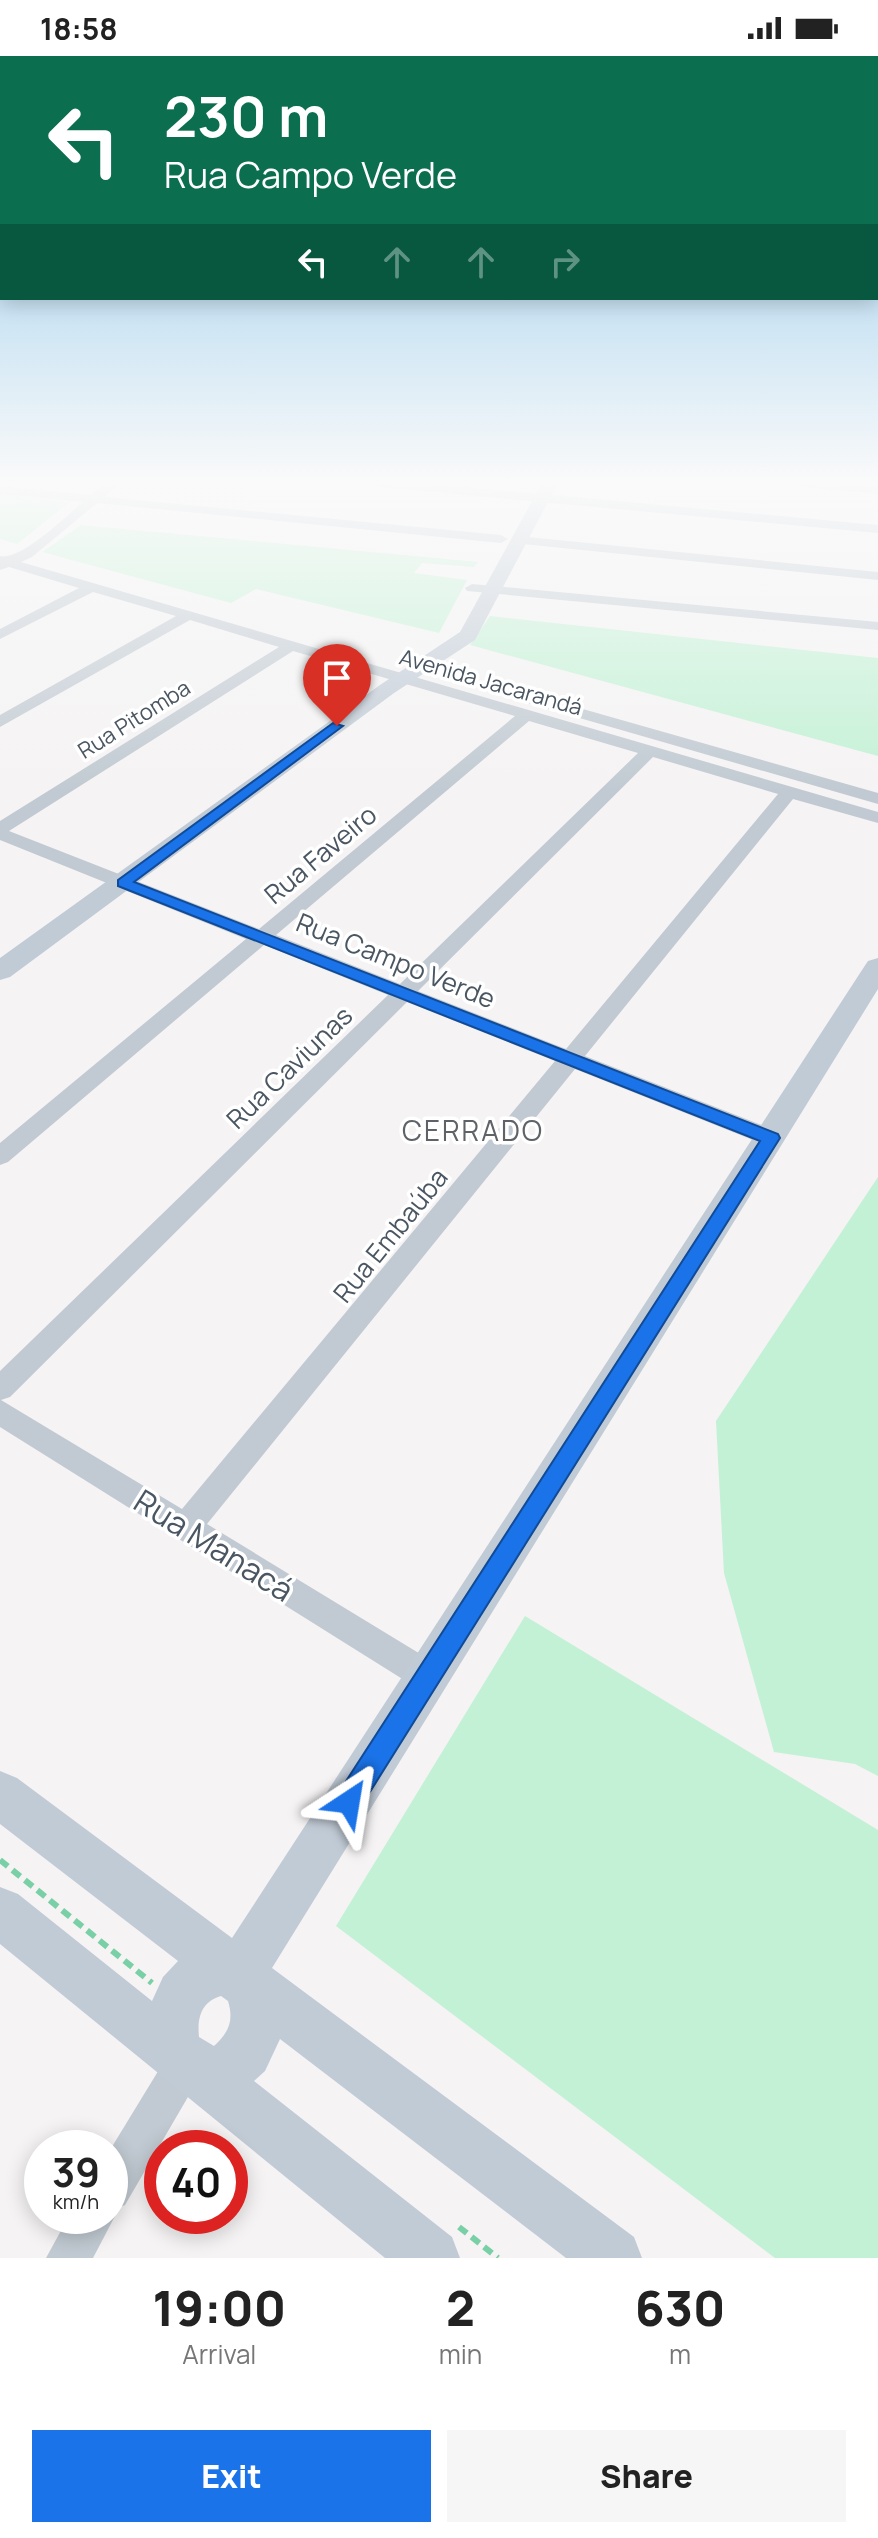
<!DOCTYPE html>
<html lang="en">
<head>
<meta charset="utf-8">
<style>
	:root { --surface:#fff; --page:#f6f6f6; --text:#222; --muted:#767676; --accent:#1a73e8 }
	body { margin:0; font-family:Manrope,sans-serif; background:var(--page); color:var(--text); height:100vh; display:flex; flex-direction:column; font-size:30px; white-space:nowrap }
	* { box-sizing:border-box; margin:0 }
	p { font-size:26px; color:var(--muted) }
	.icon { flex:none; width:44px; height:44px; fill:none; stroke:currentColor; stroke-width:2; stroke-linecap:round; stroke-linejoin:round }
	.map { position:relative; height:2202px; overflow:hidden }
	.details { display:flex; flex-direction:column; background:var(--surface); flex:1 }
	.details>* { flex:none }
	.top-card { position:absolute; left:0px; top:0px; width:878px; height:244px; box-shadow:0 4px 20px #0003; background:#0b6e4f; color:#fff; overflow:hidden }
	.speed { position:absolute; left:24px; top:2074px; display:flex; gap:16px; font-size:40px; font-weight:700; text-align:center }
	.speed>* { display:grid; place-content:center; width:104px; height:104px; border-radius:50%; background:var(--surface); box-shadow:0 4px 20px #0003; line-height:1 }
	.speed small { font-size:20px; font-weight:400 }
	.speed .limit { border:12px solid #d22; background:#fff; color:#111 }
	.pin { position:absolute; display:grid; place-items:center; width:68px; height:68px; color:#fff; margin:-82px -34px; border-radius:50% 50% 50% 0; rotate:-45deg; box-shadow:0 0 8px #0007 }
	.pin .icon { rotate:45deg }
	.me { position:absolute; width:88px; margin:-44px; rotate:33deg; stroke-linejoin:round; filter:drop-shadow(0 0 6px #0008) }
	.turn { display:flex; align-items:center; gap:28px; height:168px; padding:0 32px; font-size:36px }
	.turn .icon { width:104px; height:104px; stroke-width:2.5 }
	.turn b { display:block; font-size:56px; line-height:68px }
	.lanes { display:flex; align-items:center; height:76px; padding:0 32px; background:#0003; justify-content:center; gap:40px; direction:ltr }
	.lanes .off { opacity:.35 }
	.eta { display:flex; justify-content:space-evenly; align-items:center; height:136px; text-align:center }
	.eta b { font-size:48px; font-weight:800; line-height:56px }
	.cta { display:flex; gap:16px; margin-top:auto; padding:16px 32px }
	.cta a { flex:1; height:92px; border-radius:0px; background:var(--accent); color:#fff; font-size:32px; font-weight:800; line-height:92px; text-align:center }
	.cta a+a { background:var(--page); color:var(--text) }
	.status { display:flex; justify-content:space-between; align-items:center; height:56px; padding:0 40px; background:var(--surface); direction:ltr }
	.status svg { height:22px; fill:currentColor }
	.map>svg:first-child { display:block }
	.green { fill:#c3f1d5 }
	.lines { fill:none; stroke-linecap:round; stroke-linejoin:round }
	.path { stroke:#7ad0a6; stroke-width:6; stroke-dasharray:10 6; stroke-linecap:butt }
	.street { fill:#c1cad2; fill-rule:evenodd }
	.secondary { fill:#c1cbd6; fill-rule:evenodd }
	.route { fill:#1a73e8; stroke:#114b97; stroke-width:2 }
	.labels { text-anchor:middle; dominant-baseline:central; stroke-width:7; stroke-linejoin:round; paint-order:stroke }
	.far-street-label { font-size:22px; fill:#4a5661; stroke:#fff }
	.street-label { font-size:26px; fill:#4a5661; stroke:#fff }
	.neighbourhood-label { font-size:28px; letter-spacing:2px; fill:#5f6368; stroke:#fff }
	.near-street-label { font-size:32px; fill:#4a5661; stroke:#fff }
</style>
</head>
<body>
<div class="status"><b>18:58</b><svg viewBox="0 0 49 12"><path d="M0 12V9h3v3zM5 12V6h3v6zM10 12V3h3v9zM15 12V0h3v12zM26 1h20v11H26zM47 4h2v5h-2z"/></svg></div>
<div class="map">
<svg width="878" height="2202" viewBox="0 0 878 2202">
	<rect width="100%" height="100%" fill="#f5f3f3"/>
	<path class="green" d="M0 438 70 446 17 488 0 483Z
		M81 469 478 506 474 511 422 507 414 517 467 524 439 577 256 533 231 547 42 496Z
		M490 560 878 602V700L470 589Z
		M878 1121V1720L855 1708 774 1696 724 1517 716 1365Z
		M525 1560 878 1774V2202H775L336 1870Z"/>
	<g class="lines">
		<path class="path" d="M0 1804 152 1927
			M459 2171 498 2202"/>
		<path class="street" d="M106 427H120L105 441 501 479 508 483 501 487 97 447 32 501 21 506 878 756V767L793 743 585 1000 779 1076 783 1082 779 1088H763L575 1013 207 1468 440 1610 445 1622 440 1634 428 1639 0 1371V1315L388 939 264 889 8 1106 0 1109V1087L246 883 0 784V765L279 591 190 564 0 671V659L176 560 93 536 0 583V573L79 532 9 511 0 514V500C21 505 66 460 83 446L0 438V430L91 439ZM293 595 515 660 259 873 9 775ZM529 665 638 697 400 928 276 879ZM653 701 778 738 566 993 418 935ZM407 946 555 1005 182 1453 1 1344 10 1341Z
			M372 427H420L878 469V477L378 431Z
			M795 427 878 430V438L801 431Z
			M518 480 878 516V524L513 487 511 484Z
			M472 528 878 566V574L467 535 465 532Z
			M530 638 878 737V748L524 646 522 643Z
			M185 1988 199 1994 205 2008 199 2022 125 2149 113 2154 115 2160 93 2202H46L69 2160H110V2094L171 1994Z"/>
		<path class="secondary" d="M542 427H558L475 584 394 637 10 921 0 924V902L380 629 460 576Z
			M878 902V933L272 1912 634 2181 642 2202H566L280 1983 265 2015 254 2025 452 2181 460 2202H385L0 1888V1831L18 1838 152 1945 163 1921 178 1905 0 1768V1715L17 1722 232 1882 864 911 868 905ZM221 1940 228 1945C234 1965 229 1976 214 1990L199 1981C197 1962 201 1946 221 1940Z"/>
	</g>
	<linearGradient id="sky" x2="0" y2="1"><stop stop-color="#85c3ea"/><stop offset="0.58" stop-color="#fafafa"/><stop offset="1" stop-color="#fafafa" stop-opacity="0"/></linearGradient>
	<rect width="878" height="735" fill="url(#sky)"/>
	<path class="route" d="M333 667 343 670 134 826 778 1078 780 1082 358 1755 349 1759 339 1755 335 1746 339 1736 760 1085 118 830V824Z"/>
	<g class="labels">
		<g class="far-street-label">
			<text transform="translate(491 626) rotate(16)">Avenida Jacarandá</text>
			<text transform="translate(134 663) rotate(-32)">Rua Pitomba</text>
		</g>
		<g class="street-label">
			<text transform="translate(320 798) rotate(-40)">Rua Faveiro</text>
			<text transform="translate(396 904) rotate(22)">Rua Campo Verde</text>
			<text transform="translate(289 1011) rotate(-44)">Rua Caviunas</text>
			<text transform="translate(390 1179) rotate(-51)">Rua Embaúba</text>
		</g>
		<g class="neighbourhood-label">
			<text x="473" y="1074">CERRADO</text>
		</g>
		<g class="near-street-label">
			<text transform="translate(214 1489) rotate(32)">Rua Manacá</text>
		</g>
	</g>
</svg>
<div class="speed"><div>39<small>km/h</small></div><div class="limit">40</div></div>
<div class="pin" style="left:337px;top:670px;background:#d93025"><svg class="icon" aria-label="arrive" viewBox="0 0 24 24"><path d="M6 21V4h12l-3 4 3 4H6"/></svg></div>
<svg class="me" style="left:349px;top:1746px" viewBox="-20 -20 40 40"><path d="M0-17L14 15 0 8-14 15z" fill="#1a73e8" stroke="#fff" stroke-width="4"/></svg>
<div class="top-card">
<div class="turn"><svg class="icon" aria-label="left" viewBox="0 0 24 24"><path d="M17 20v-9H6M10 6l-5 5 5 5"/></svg><div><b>230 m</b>Rua Campo Verde</div></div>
<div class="lanes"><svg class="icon" aria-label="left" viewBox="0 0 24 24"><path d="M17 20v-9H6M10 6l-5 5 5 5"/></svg><svg class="icon off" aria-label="ahead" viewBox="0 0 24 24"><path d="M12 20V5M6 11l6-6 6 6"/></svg><svg class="icon off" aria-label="ahead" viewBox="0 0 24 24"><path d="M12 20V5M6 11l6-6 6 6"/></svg><svg class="icon off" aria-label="right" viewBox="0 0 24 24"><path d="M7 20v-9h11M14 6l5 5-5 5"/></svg></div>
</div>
</div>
<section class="details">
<div class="eta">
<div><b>19:00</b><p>Arrival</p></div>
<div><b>2</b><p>min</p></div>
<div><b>630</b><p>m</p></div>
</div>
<div class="cta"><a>Exit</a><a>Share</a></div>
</section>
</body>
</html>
